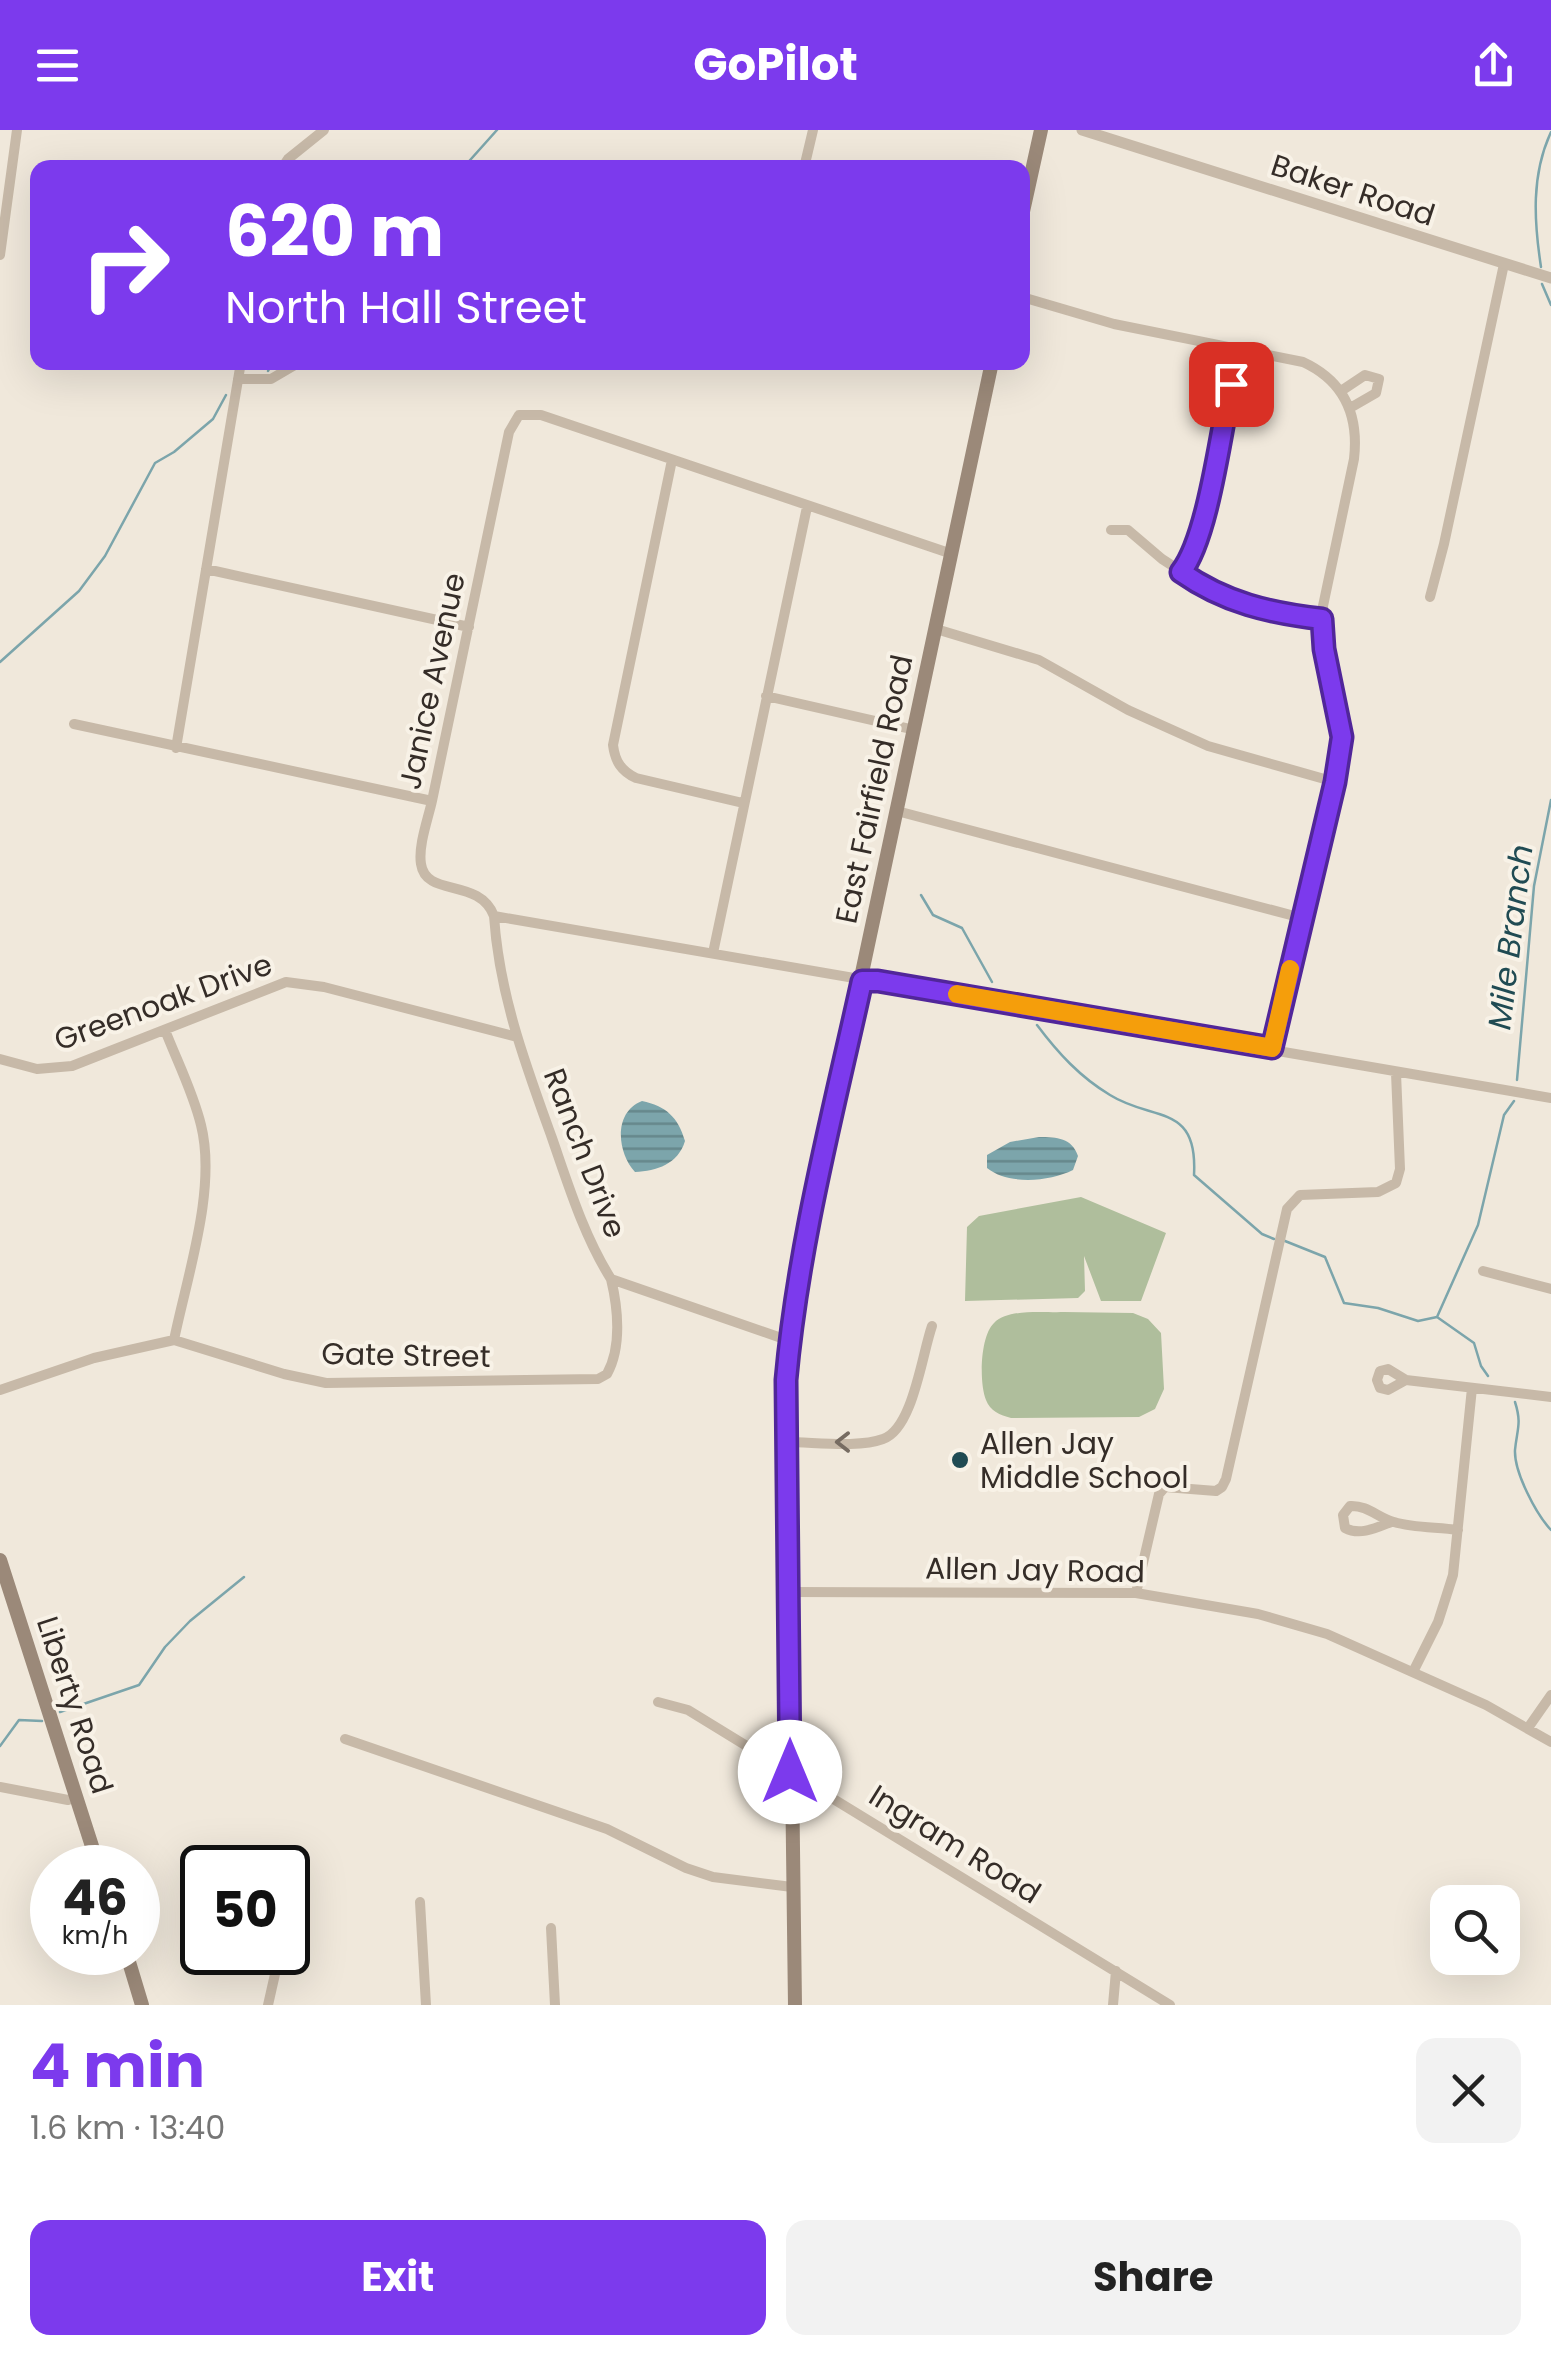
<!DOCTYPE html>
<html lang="en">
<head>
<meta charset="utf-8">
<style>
	:root { --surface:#fff; --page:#f2f2f2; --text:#222; --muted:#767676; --accent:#7c3aed }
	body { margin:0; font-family:Poppins,sans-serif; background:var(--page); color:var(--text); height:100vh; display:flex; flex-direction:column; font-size:38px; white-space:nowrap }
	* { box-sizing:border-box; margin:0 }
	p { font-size:32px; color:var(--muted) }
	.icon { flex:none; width:55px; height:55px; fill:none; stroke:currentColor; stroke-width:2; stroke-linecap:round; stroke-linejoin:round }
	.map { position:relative; height:1875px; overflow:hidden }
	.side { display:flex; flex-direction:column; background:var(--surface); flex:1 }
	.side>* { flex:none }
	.top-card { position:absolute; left:30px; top:30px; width:1000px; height:210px; border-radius:20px; box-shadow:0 10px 40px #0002; background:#7c3aed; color:#fff; overflow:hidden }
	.fabs { position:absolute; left:1430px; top:1755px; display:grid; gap:20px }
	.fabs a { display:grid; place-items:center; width:90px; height:90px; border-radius:20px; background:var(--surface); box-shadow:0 10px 40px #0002; font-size:50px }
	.speed { position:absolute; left:30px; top:1715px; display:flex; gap:20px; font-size:50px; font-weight:700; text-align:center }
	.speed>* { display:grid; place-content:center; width:130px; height:130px; border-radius:50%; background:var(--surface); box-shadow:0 10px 40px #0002; line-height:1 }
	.speed small { font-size:25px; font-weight:400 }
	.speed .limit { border:5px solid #111; border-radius:15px; background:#fff; color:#111 }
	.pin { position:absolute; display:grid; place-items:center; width:85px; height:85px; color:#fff; margin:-42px; border-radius:20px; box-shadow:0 5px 15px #0006 }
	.me { position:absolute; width:110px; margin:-55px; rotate:0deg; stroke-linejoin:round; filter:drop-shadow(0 0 8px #0008) }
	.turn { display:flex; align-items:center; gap:35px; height:210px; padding:0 30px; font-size:45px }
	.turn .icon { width:130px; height:130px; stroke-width:2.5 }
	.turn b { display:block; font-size:70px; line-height:85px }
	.round { display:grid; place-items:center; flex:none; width:105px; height:105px; border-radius:20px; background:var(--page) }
	.summary { display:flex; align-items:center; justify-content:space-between; height:170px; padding:0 30px }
	h1 { font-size:60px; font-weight:700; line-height:75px; color:var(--accent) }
	.action { display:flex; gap:20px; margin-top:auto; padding:20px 30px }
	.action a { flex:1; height:115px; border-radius:20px; background:var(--accent); color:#fff; font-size:40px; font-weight:700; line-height:115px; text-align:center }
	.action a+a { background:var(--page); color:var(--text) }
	header { display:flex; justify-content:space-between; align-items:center; height:130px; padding:0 30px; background:var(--accent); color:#fff; font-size:45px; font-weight:700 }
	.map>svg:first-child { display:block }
	.pitch { fill:#afbe9c }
	.water { fill:url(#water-rules) }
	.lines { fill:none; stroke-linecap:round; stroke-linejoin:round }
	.stream { stroke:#7ca5ab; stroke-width:2.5 }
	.minor { stroke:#c7b9a8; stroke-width:10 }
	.tertiary { stroke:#c7b9a8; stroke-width:11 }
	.secondary { stroke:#9b8979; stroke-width:14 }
	.oneway { stroke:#776c62 }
	.route-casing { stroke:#51269a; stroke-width:25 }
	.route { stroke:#7c3aed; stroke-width:18 }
	.slow { stroke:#f59e0b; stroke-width:18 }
	.poi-dot { fill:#204b53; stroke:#f8f2e7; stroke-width:4 }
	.labels { text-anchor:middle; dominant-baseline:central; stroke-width:8; stroke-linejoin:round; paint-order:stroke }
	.street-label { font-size:30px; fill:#352d28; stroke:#f8f2e7 }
	.poi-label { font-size:30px; fill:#352d28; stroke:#f8f2e7; text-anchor:start }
	.water-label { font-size:32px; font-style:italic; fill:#204b53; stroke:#f8f2e7 }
</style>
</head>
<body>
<header><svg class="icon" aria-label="menu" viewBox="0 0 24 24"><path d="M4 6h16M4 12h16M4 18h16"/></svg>GoPilot<svg class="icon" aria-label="share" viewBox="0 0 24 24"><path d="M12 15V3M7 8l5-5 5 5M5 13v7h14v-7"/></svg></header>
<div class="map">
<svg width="1551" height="1875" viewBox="0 0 1551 1875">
	<defs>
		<pattern id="water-rules" width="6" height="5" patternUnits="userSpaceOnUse" patternTransform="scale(2.5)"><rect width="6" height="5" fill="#7ca5ab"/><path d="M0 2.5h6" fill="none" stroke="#66878b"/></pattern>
	</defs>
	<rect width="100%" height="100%" fill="#f0e8db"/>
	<path class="pitch" d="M1081 1067 1166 1103 1141 1171H1101L1084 1126 1085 1161 1078 1168 965 1171 967 1097 979 1086Z
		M1064 1182 1133 1183 1148 1189 1161 1203 1164 1259 1155 1279 1139 1287 1011 1288C1000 1285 990 1281 986 1270 979 1253 980 1206 994 1193 1009 1178 1044 1183 1064 1182Z"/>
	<path class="water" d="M642 971C666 976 678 987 685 1011 678 1034 657 1041 635 1042 617 1023 613 982 642 971Z
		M1039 1007C1057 1007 1072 1008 1078 1026L1073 1040C1049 1052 1008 1055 987 1038V1025L1010 1012Z"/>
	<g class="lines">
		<path class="stream" d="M463 38 497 0
			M1541 137C1534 91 1531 45 1551 2
			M1542 154 1551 175
			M268 241 273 232
			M0 532 79 461 105 426 155 333 174 322 213 289 226 265
			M921 765 933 785 962 798 992 852
			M1037 895C1058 923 1080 947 1110 965 1153 992 1198 973 1194 1045L1262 1104 1274 1109
			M1517 950 1534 756 1551 670
			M1285 1111 1325 1127 1344 1173 1378 1178 1418 1191 1437 1187
			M1488 1246 1481 1236 1474 1213 1437 1187 1478 1095 1504 985 1514 971
			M1515 1272C1522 1294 1517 1299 1515 1320 1514 1342 1536 1384 1551 1400
			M60 1582 139 1555 165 1517 190 1491 244 1447
			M0 1616 19 1590 42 1591"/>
		<path class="minor" d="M282 38 288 29 324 0
			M804 38 813 0
			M0 125 17 0
			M1022 167 1114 194 1303 232C1344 251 1359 285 1354 329L1323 476 1325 519 1342 607 1335 652 1272 918
			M238 249H271L300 232
			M1341 261 1365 245 1379 249 1376 263 1350 278
			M672 330 613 615C615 631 621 641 636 648L743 673
			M1111 400H1128L1162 429 1221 467 1278 484 1322 489
			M206 439 469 497
			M1181 442 1194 422 1202 394 1238 219
			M1430 467 1444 414 1504 134
			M936 499 1039 530 1128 580 1208 616 1335 652
			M766 566 915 600
			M74 594 432 671
			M176 618 241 232
			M897 681 1302 788
			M494 786 1551 968
			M713 823 807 377
			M165 900C177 931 193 962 201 995 217 1059 187 1146 174 1210
			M0 929 37 939 72 936 286 852 324 857 517 907
			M1483 1141 1551 1159
			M790 1211 611 1149C584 1106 569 1057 552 1008 526 936 499 864 494 786 479 747 426 768 421 734 418 716 428 689 432 671L509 302 519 285H541L952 424
			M1406 1250 1388 1260 1380 1258 1377 1250 1380 1241 1388 1239 1406 1250 1551 1267
			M0 1260 94 1228 174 1210 284 1244 326 1253 598 1249 607 1244C622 1217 618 1178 611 1149
			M787 1312C814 1312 859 1318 883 1309 913 1299 922 1224 932 1196
			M1391 1392C1376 1398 1360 1406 1345 1398L1343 1385 1350 1376C1368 1375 1378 1388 1394 1392 1414 1398 1437 1397 1458 1400
			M790 1462 1136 1463 1258 1484 1327 1504 1486 1575 1551 1612
			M1136 1463 1159 1364 1165 1357 1216 1361 1222 1357 1226 1349 1287 1079 1300 1065 1378 1062 1396 1053 1400 1039 1396 943
			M1413 1542 1438 1492 1453 1445 1472 1258
			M658 1572 688 1580 1170 1875
			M1528 1598 1551 1565
			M345 1609 607 1699 686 1738 713 1747 792 1757
			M0 1657 68 1670 77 1667
			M420 1772 426 1875
			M288 1789 296 1754
			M551 1798 555 1875
			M268 1875 280 1822
			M1113 1875 1116 1841"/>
		<path class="tertiary" d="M1082 0 1551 148"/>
		<path class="secondary" d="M1022 86 1041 0
			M0 1430 99 1738
			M126 1822 142 1875
			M795 1875 787 1250 795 1172 816 1059 992 232"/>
	</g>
	<defs><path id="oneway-chevron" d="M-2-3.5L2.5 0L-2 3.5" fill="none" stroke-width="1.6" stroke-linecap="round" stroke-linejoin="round" transform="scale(2.5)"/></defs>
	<use class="oneway" href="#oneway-chevron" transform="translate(843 1312) rotate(-180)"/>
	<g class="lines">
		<defs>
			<path id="route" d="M790 1642 786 1250C798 1115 833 983 862 851H878L1272 918 1335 652 1342 607 1324 519 1322 489C1270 483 1225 473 1181 442 1208 408 1221 300 1231 254"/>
		</defs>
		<use href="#route" class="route-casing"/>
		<use href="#route" class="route"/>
		<path class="slow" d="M957 864 1272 918 1290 839"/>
	</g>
	<circle class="poi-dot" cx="960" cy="1330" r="10"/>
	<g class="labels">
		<g class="street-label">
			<text transform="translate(1353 60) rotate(18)">Baker Road</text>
			<text transform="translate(432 551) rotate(-78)">Janice Avenue</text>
			<text transform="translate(874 659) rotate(-78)">East Fairfield Road</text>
			<text transform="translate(163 872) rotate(-20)">Greenoak Drive</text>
			<text transform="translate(585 1023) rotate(69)">Ranch Drive</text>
			<text transform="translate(406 1225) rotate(1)">Gate Street</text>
			<text transform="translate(1035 1440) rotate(1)">Allen Jay Road</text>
			<text transform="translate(75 1575) rotate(72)">Liberty Road</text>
			<text transform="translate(955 1714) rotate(32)">Ingram Road</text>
		</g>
		<g class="poi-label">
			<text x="980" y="1313">Allen Jay<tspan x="980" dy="34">Middle School</tspan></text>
		</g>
		<g class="water-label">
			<text transform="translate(1510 807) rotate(-83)">Mile Branch</text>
		</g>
	</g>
</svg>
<div class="fabs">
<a><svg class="icon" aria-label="search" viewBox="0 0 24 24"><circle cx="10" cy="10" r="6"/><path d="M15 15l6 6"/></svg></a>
</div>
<div class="speed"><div>46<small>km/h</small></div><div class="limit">50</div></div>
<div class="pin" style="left:1231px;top:254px;background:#d93025"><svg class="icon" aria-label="arrive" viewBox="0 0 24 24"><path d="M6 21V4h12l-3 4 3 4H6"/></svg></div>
<svg class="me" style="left:790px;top:1642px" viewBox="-20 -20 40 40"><circle r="19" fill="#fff"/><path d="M0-13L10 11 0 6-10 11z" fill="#7c3aed"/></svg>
<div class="top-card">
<div class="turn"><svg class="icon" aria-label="right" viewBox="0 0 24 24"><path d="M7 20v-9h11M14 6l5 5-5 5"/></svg><div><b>620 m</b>North Hall Street</div></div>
</div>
</div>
<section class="side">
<div class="summary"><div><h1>4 min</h1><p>1.6 km · 13:40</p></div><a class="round"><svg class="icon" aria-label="close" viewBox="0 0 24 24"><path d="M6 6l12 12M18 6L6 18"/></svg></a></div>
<div class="action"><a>Exit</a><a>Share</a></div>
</section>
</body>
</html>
